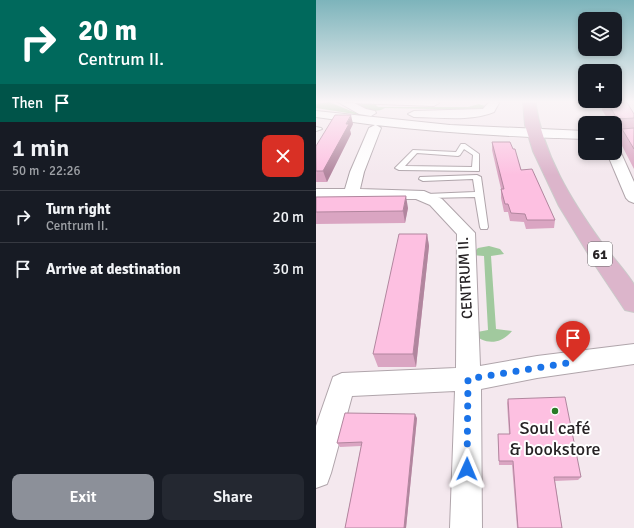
<!DOCTYPE html>
<html lang="en">
<head>
<meta charset="utf-8">
<style>
	:root { --surface:#171b24; --page:#242831; --text:#f1f3f6; --muted:#9ea1a6; --line:#363941; --accent:#8c9099 }
	body { margin:0; font-family:Signika,sans-serif; background:var(--page); color:var(--text); height:100vh; display:flex; flex-direction:column; font-size:15px; white-space:nowrap }
	* { box-sizing:border-box; margin:0 }
	p { font-size:13px; color:var(--muted) }
	.icon { flex:none; width:22px; height:22px; fill:none; stroke:currentColor; stroke-width:2; stroke-linecap:round; stroke-linejoin:round }
	.map { position:relative; flex:1; overflow:hidden }
	.drawer { display:flex; flex-direction:column; background:var(--surface); width:316px }
	.drawer>* { flex:none }
	.guide { background:#00695c; color:#fff; overflow:hidden }
	.fabs { position:absolute; left:262px; top:12px; display:grid; gap:8px }
	.fabs a { display:grid; place-items:center; width:44px; height:44px; border-radius:8px; background:var(--surface); box-shadow:0 2px 6px #0003; font-size:20px }
	.pin { position:absolute; display:grid; place-items:center; width:34px; height:34px; color:#fff; margin:-41px -17px; border-radius:50% 50% 50% 0; rotate:-45deg; box-shadow:0 0 4px #0007 }
	.pin .icon { rotate:45deg }
	.me { position:absolute; width:44px; margin:-22px; rotate:1deg; stroke-linejoin:round; filter:drop-shadow(0 0 3px #0008) }
	.turn { display:flex; align-items:center; gap:14px; height:84px; padding:0 12px; font-size:18px }
	.turn .icon { width:52px; height:52px; stroke-width:2.5 }
	.turn b { display:block; font-size:28px; line-height:34px }
	.then { display:flex; align-items:center; height:38px; padding:0 12px; background:#0003; gap:8px; font-size:15px }
	.round { display:grid; place-items:center; flex:none; width:42px; height:42px; border-radius:8px; background:var(--page) }
	.head { display:flex; align-items:center; justify-content:space-between; height:68px; padding:0 12px }
	h1 { font-size:24px; font-weight:600; line-height:30px }
	.cta { display:flex; gap:8px; margin-top:auto; padding:8px 12px }
	.cta a { flex:1; height:46px; border-radius:8px; background:var(--accent); color:#fff; font-size:16px; font-weight:600; line-height:46px; text-align:center }
	.cta a+a { background:var(--page); color:var(--text) }
	ul { padding:0; list-style:none }
	li { display:flex; align-items:center; gap:12px; height:52px; padding:0 12px; border-top:1px solid var(--line) }
	li div { flex:1 }
	li b { display:block; font-size:15px }
	li em { font-style:normal }
	main { display:flex; flex:1; min-height:0 }
	.map>svg:first-child { display:block }
	.green { fill:#a1c99e }
	.lines { fill:none; stroke-linecap:round; stroke-linejoin:round }
	.lane-casing { stroke:#b0a5ab; stroke-width:2 }
	.street-casing { stroke:#b0a5ab; stroke-width:2 }
	.primary-casing { stroke:#cbcaca; stroke-width:2 }
	.lane { fill:#fff; fill-rule:evenodd }
	.street { fill:#fff; fill-rule:evenodd }
	.primary { fill:#dcb5cb; fill-rule:evenodd }
	.wall { fill:#daa5c2 }
	.shaded-wall { fill:#b1869e }
	.building { fill:#fdc0e1; stroke:#b1869e }
	.route { stroke:#1a73e8; stroke-width:7; stroke-dasharray:0 12.6 }
	.poi-dot { fill:#297b26; stroke:#fff; stroke-width:1.5 }
	.labels { text-anchor:middle; dominant-baseline:central; stroke-width:4; stroke-linejoin:round; paint-order:stroke }
	.shield { fill:#fff; stroke:#676466; stroke-width:1 }
	.shield-label { font-size:14px; font-weight:bold; fill:#262224 }
	.street-label { font-size:15px; fill:#262224; stroke:#fff }
	.near-poi-label { font-size:18px; fill:#262224; stroke:#fff }
</style>
</head>
<body>
<main>
<section class="drawer">
<div class="guide">
<div class="turn"><svg class="icon" aria-label="right" viewBox="0 0 24 24"><path d="M7 20v-9h11M14 6l5 5-5 5"/></svg><div><b>20 m</b>Centrum II.</div></div>
<div class="then">Then<svg class="icon" aria-label="arrive" viewBox="0 0 24 24"><path d="M6 21V4h12l-3 4 3 4H6"/></svg></div>
</div>
<div class="head"><div><h1>1 min</h1><p>50 m · 22:26</p></div><a class="round" style="background:#d93025;color:#fff"><svg class="icon" aria-label="close" viewBox="0 0 24 24"><path d="M6 6l12 12M18 6L6 18"/></svg></a></div>
<ul>
<li><svg class="icon" aria-label="right" viewBox="0 0 24 24"><path d="M7 20v-9h11M14 6l5 5-5 5"/></svg><div><b>Turn right</b><p>Centrum II.</p></div><em>20 m</em></li>
<li><svg class="icon" aria-label="arrive" viewBox="0 0 24 24"><path d="M6 21V4h12l-3 4 3 4H6"/></svg><div><b>Arrive at destination</b></div><em>30 m</em></li>
</ul>
<div class="cta"><a>Exit</a><a>Share</a></div>
</section>
<div class="map">
<svg width="318" height="528" viewBox="0 0 318 528">
	<rect width="100%" height="100%" fill="#f4e8ee"/>
	<path class="green" d="M13 102 45 115 0 108V104Z
		M45 104H59L62 107H152L163 104 169 106V110L69 108C59 114 50 109 40 105Z
		M173 246 184 249 188 254 175 256 180 329 196 331C184 345 169 345 156 333L172 330 168 256 155 255 162 248Z"/>
	<g class="lines">
		<defs>
			<path id="lane" d="M0 127 5 128 6 129 0 131Z
				M145 144H149L163 154V171L83 170 79 168 97 150 140 152ZM148 149 157 155 156 167 89 166 101 153 142 156 144 155Z
				M161 175 165 177 172 227 171 229H165L164 227 159 197 111 198 107 196 111 194 159 192 157 179 107 181 103 179 104 177Z"/>
			<path id="street" d="M20 101 37 103 36 101H122L123 103 118 106 38 103 50 109 59 111 60 113 55 116 43 114Z
				M174 101H182L183 103 178 112C154 122 123 117 98 117L92 114 98 111 167 109Z
				M0 111 134 125 269 131V139C199 137 129 133 60 125L65 128 48 172 44 189 108 191 126 199 159 233 164 366 221 356 318 344V364L221 378 165 389 166 528H134L139 391 36 396 15 473 11 484 0 488V426L17 377 26 373 140 368 141 234 114 205 100 199H0V189H29L34 172 53 128 59 125 0 117Z
				M299 131H318V139H299Z
				M299 149 305 153 318 182V203L313 201 310 198 291 153H299Z"/>
			<path id="primary" d="M207 101H219C227 155 255 200 286 243 293 253 314 276 318 285 318 292 318 305 318 312L309 310 279 265 243 206 217 151 209 125Z"/>
		</defs>
		<use href="#lane" class="lane-casing"/>
		<use href="#street" class="street-casing"/>
		<use href="#primary" class="primary-casing"/>
		<use href="#lane" class="lane"/>
		<use href="#street" class="street"/>
		<use href="#primary" class="primary"/>
	</g>
	<path class="wall" d="M288 101H310L318 114V169L303 140 306 130 299 131V123H294L286 110Z
		M37 124 34 130 35 134 11 182H0V146Z
		M176 142 205 170 239 220 238 228 210 229 208 222 194 221 192 212H188L185 198V189L176 150Z
		M0 197 92 208 89 223 0 224Z
		M111 234 113 246 100 367H62L57 354Z
		M192 399 265 477 262 480 239 481 246 528H201L196 465H183L182 438V434H193L191 403Z
		M101 418 90 528H29L45 446 24 447 21 443Z"/>
	<path class="shaded-wall" d="M35 115 37 124 34 130 35 134 11 182 7 171Z
		M90 196 92 208 89 223 87 211Z
		M111 234 113 246 100 367 97 354Z
		M99 414 101 418 90 528H88Z"/>
	<path class="building" d="M291 101H310L318 114V118L301 119Z
		M19 115H35L30 124H33L7 171H0V146Z
		M318 128V149L306 129Z
		M176 142H194L197 149H199L205 170 216 169 239 220H211L209 214 195 213 192 204H189L185 189H188Z
		M90 196 87 211 0 212V197Z
		M83 234H111L97 354H57Z
		M249 397 265 477H238L246 528H202L197 461H183L182 434H194L192 399Z
		M29 413 99 414 88 528H29L46 442 21 443Z"/>
	<linearGradient id="sky" x2="0" y2="1"><stop stop-color="#7db4bb"/><stop offset="0.58" stop-color="#faf5f7"/><stop offset="1" stop-color="#faf5f7" stop-opacity="0"/></linearGradient>
	<rect width="318" height="175" fill="url(#sky)"/>
	<g class="lines">
		<path class="route" d="M151 469 152 379 257 362"/>
	</g>
	<circle class="poi-dot" cx="239" cy="411" r="4"/>
	<g class="labels">
		<rect class="shield" x="272" y="242" width="24" height="24" rx="3"/>
		<g class="shield-label">
			<text x="284" y="254">61</text>
		</g>
		<g class="street-label">
			<text transform="translate(149 278) rotate(-93)">CENTRUM II.</text>
		</g>
		<g class="near-poi-label">
			<text x="239" y="428">Soul café<tspan x="239" dy="21">&amp; bookstore</tspan></text>
		</g>
	</g>
</svg>
<div class="fabs">
<a><svg class="icon" aria-label="layers" viewBox="0 0 24 24"><path d="M12 4l9 5-9 5-9-5zM3 14l9 5 9-5"/></svg></a>
<a>+</a>
<a>−</a>
</div>
<div class="pin" style="left:257px;top:362px;background:#d93025"><svg class="icon" aria-label="arrive" viewBox="0 0 24 24"><path d="M6 21V4h12l-3 4 3 4H6"/></svg></div>
<svg class="me" style="left:151px;top:469px" viewBox="-20 -20 40 40"><path d="M0-17L14 15 0 8-14 15z" fill="#1a73e8" stroke="#fff" stroke-width="4"/></svg>
</div>
</main>
</body>
</html>
